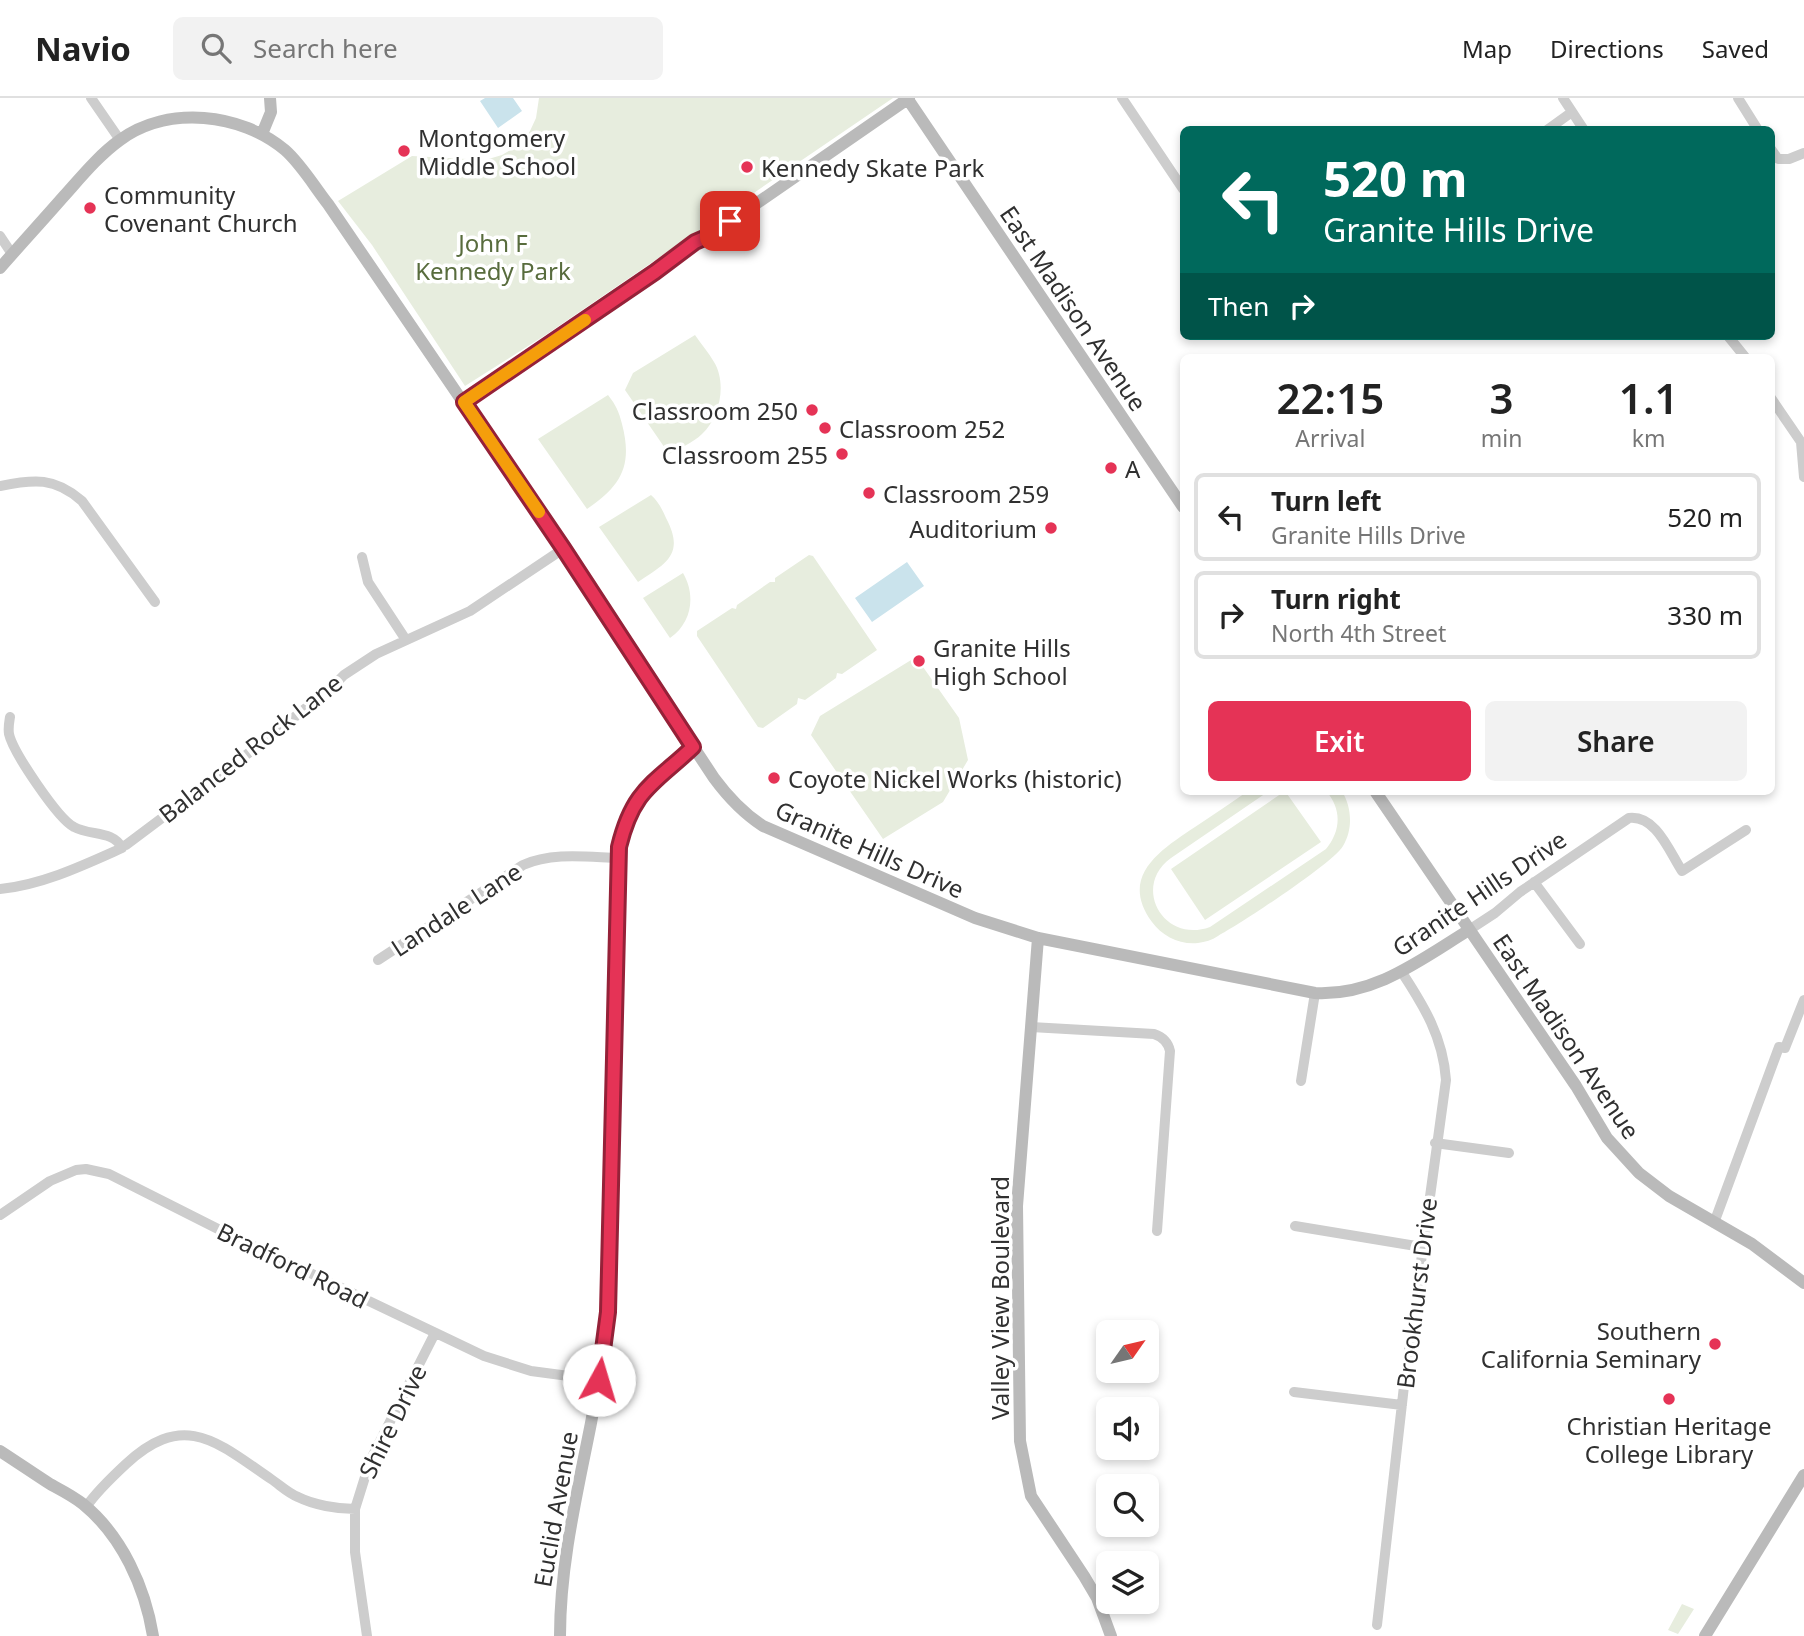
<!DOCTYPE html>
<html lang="en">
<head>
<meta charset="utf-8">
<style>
	:root { --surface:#fff; --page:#f2f2f2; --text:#222; --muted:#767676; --line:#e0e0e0; --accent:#e53356 }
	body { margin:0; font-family:"Noto Sans",sans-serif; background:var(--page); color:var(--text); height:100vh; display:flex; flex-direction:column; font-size:26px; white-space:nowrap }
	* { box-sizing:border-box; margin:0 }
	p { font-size:23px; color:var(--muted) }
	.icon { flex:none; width:38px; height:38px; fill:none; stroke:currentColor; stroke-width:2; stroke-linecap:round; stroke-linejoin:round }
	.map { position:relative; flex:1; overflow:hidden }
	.sheet { position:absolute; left:1180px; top:256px; width:595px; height:441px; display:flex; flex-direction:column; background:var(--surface); border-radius:10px; box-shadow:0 4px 10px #0003 }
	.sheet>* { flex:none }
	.guide { position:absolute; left:1180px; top:28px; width:595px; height:214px; border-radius:10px; box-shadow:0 4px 10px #0003; background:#00695c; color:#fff; overflow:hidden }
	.needle { width:46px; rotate:56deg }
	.buttons { position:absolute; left:1096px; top:1222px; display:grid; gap:14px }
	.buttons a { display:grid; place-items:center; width:63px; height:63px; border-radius:10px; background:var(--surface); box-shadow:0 4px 10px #0003; font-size:35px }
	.pin { position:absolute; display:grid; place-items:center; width:60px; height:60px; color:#fff; margin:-30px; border-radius:14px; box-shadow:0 4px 10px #0006 }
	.me { position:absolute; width:77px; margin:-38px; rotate:6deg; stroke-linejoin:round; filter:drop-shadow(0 0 5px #0008) }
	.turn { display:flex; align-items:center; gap:24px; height:147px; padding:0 28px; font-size:32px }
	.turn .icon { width:91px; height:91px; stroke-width:2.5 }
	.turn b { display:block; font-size:49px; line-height:60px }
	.then { display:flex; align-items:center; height:66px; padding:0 28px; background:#0003; gap:14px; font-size:26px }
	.eta { display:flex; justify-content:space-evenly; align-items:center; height:119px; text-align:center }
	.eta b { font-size:42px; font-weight:600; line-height:49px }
	.primary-button { display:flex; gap:14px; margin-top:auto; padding:14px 28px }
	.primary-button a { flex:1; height:80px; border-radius:10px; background:var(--accent); color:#fff; font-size:28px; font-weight:600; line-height:80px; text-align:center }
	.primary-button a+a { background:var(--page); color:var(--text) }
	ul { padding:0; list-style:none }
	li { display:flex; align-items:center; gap:21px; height:88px; margin:0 14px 10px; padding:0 14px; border:4px solid var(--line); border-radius:10px }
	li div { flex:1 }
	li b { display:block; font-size:26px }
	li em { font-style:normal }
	header { display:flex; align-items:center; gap:42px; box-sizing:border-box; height:98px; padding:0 35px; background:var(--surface); border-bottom:2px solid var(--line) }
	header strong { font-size:33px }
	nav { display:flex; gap:38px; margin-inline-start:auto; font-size:24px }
	.search { width:490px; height:63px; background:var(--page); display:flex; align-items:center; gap:18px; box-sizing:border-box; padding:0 24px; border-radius:10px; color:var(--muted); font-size:26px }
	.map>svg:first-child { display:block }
	.green { fill:#e7edde }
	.water { fill:#cae3ec }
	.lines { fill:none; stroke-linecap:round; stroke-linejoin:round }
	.street { stroke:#cdcdcd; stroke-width:10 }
	.secondary { stroke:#bababa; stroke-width:12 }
	.route-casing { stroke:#952138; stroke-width:18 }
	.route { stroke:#e53356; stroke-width:12 }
	.slow { stroke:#f59e0b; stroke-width:12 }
	.poi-dot { fill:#e53356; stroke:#fff; stroke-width:2.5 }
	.labels { text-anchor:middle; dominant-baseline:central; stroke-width:7; stroke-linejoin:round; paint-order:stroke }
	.poi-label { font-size:24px; fill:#303030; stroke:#fff; text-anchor:start }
	.park-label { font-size:24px; fill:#586c3d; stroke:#fff }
	.street-label { font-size:24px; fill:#303030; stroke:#fff }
</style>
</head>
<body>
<header>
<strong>Navio</strong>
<div class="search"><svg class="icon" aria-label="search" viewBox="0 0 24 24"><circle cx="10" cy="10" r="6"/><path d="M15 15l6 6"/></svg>Search here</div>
<nav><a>Map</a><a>Directions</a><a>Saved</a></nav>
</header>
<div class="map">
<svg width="1804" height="1538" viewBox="0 0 1804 1538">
	<rect width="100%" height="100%" fill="#fff"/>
	<path class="green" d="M539 0H893L547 236 465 288 372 147 338 103 412 58 485 62 502 57 521 46 530 33 536 20Z
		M695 237C701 246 709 255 714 264 727 285 720 320 702 336 693 345 679 350 669 356L625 292 633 275Z
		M608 297C616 307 619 314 622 326 633 368 621 388 587 411L538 341Z
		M651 397C658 403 662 411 666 420 685 456 667 465 638 484L599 429Z
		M809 457 813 458 877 552 842 576 837 575 836 580 805 602 798 600 797 606 763 630 758 629 697 538V533L732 510 736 511 737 507 770 484H775V480Z
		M683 475C696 497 692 525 670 540L643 500Z
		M916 559 959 620 968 662 943 704 883 741 811 637 820 618Z
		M1248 693H1269L1171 760C1131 789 1164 846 1210 829L1326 751C1341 733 1342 711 1326 693H1342C1352 710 1353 731 1343 748 1332 766 1240 826 1218 838 1212 842 1205 844 1198 845 1180 847 1162 838 1152 824 1118 778 1162 751 1195 729 1213 717 1231 705 1248 693Z
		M1285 693 1321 744 1205 822 1171 771Z
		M1682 1506 1694 1511 1678 1536 1668 1532Z"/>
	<path class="water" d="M485 0H513L522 13 498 30 480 3Z
		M907 464 924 488 872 524 855 500Z"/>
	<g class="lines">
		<path class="street" d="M91 0 120 42
			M1122 0 1183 91
			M1563 0 1584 32
			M1738 0 1758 32
			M1547 32 1572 14
			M1771 51 1778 61H1789L1804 55
			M0 138 12 156
			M1728 238 1745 259
			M1771 300 1801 344 1804 379
			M0 388C34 381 55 379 82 403L155 504
			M362 459 368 484 406 542
			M126 747 258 648 330 591 344 577 376 556 470 513 563 451
			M1534 784 1580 846
			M0 791C42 787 84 767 122 750 113 732 90 738 74 729 58 721 13 654 9 636 8 630 9 625 10 619
			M1469 832 1495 815 1520 794 1629 720C1656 717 1669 753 1682 773L1746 732
			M378 862 523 767C552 754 587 759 618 760
			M1031 929 1154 936C1163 939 1168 944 1170 953L1157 1133
			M1301 983 1315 895
			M1435 1045 1509 1055
			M0 1117 50 1083 76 1072 86 1071 109 1076 218 1131 484 1258 531 1273 599 1282
			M1714 1125 1779 949 1785 950 1804 902
			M1295 1128 1422 1149
			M1294 1294 1402 1307
			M86 1409C97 1393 112 1379 126 1366 184 1312 217 1344 271 1381 280 1387 288 1395 298 1399 314 1407 337 1411 355 1411
			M1377 1527 1404 1288 1446 982C1443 939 1424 908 1401 873
			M367 1538 355 1454V1411L370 1363 435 1235"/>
		<path class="secondary" d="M907 0 1183 409
			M262 36 271 14 270 0
			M0 170C21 146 43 122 64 98 81 79 99 57 120 42 168 7 241 15 285 52 301 66 314 88 328 106L563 451 714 680C728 699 743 715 763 728L975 820 1038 840 1315 895C1375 898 1420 862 1469 832
			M464 304 655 175 695 144 711 137 909 0
			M1375 693 1576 988 1607 1040 1639 1075 1669 1098 1752 1146 1804 1185
			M1038 840 1017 1108 1020 1343 1031 1398 1084 1478 1097 1500 1111 1538
			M0 1353C17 1364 33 1375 50 1386 61 1392 73 1398 83 1406 122 1438 145 1489 153 1538
			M560 1538C560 1466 577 1396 591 1325 598 1288 601 1251 608 1214L619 749C633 691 654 686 693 649
			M1705 1538 1804 1377"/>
	</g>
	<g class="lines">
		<defs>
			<path id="route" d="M599 1282 608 1214 619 749C633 691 654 686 693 649L563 450 464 304 655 174 695 144 711 137 730 123"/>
		</defs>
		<use href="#route" class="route-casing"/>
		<use href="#route" class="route"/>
		<path class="slow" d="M539 414 464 304 585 222"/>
	</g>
	<g class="poi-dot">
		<circle cx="404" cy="53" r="7"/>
		<circle cx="747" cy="69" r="7"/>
		<circle cx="90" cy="110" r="7"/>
		<circle cx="812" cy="312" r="7"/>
		<circle cx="825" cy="330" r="7"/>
		<circle cx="842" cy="356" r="7"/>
		<circle cx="1111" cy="370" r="7"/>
		<circle cx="869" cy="395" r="7"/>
		<circle cx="1051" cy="430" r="7"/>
		<circle cx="919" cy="563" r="7"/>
		<circle cx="774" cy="680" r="7"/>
		<circle cx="1715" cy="1246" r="7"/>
		<circle cx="1669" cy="1301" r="7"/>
	</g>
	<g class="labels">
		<g class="poi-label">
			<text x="418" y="39">Montgomery<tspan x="418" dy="28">Middle School</tspan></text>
			<text x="761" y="69">Kennedy Skate Park</text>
			<text x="104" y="96">Community<tspan x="104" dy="28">Covenant Church</tspan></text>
			<text x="798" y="312" text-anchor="end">Classroom 250</text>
			<text x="839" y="330">Classroom 252</text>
			<text x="828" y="356" text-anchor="end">Classroom 255</text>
			<text x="1125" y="370">A</text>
			<text x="883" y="395">Classroom 259</text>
			<text x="1037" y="430" text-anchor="end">Auditorium</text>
			<text x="933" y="549">Granite Hills<tspan x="933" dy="28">High School</tspan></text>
			<text x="788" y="680">Coyote Nickel Works (historic)</text>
			<text x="1701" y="1232" text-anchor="end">Southern<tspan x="1701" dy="28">California Seminary</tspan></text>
			<text x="1669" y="1327" text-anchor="middle">Christian Heritage<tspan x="1669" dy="28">College Library</tspan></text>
		</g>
		<g class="park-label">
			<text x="493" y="144">John F<tspan x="493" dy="28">Kennedy Park</tspan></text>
		</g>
		<g class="street-label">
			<text transform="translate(1074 210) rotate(56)">East Madison Avenue</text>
			<text transform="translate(250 650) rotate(-38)">Balanced Rock Lane</text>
			<text transform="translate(870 751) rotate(24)">Granite Hills Drive</text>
			<text transform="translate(1479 795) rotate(-34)">Granite Hills Drive</text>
			<text transform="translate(456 811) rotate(-33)">Landale Lane</text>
			<text transform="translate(1567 938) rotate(56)">East Madison Avenue</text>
			<text transform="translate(293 1167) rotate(26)">Bradford Road</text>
			<text transform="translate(1416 1195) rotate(-83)">Brookhurst Drive</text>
			<text transform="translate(999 1200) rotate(-90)">Valley View Boulevard</text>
			<text transform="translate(392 1323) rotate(-64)">Shire Drive</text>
			<text transform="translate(555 1411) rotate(-80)">Euclid Avenue</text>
		</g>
	</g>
</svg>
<div class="buttons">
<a><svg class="needle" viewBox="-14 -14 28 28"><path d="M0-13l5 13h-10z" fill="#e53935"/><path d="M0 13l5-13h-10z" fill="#767676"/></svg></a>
<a><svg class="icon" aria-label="sound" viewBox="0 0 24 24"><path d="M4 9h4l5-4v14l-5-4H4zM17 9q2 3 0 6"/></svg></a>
<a><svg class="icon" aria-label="search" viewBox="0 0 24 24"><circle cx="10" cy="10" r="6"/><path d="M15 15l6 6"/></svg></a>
<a><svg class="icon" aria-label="layers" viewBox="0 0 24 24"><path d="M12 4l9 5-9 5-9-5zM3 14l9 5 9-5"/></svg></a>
</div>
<div class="pin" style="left:730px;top:123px;background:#d93025"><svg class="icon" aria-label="arrive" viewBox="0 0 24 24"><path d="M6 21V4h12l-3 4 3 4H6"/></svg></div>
<svg class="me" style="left:599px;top:1282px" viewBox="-20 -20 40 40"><circle r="19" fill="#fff"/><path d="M0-13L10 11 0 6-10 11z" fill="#e53356"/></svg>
<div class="guide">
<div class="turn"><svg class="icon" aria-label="left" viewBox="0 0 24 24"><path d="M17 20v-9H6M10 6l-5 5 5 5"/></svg><div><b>520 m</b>Granite Hills Drive</div></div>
<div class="then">Then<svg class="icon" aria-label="right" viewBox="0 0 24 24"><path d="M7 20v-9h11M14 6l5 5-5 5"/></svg></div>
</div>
<section class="sheet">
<div class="eta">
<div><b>22:15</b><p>Arrival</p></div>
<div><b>3</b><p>min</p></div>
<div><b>1.1</b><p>km</p></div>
</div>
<ul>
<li><svg class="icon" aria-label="left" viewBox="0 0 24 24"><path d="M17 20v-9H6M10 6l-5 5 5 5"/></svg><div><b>Turn left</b><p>Granite Hills Drive</p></div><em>520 m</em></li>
<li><svg class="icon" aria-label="right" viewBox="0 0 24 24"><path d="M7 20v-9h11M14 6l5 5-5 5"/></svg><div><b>Turn right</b><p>North 4th Street</p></div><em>330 m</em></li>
</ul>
<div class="primary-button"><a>Exit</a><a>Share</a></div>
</section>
</div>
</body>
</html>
